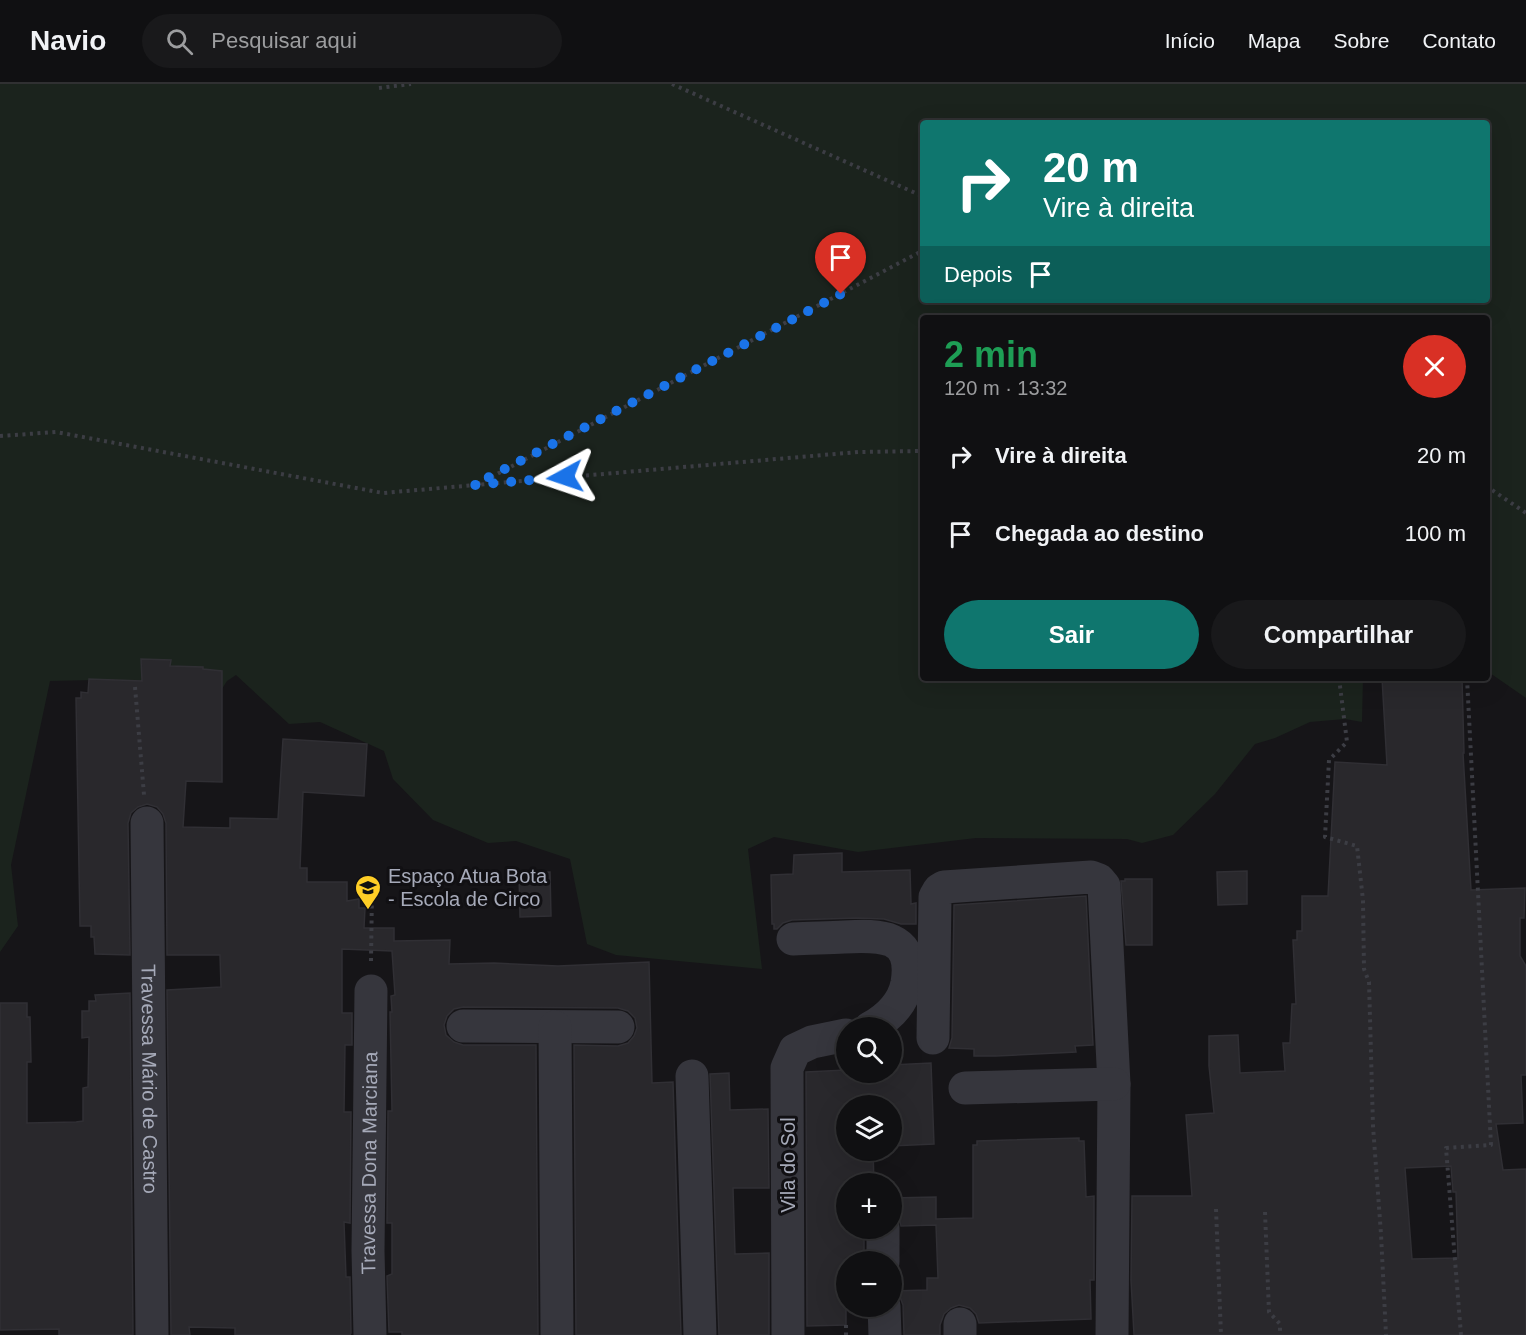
<!DOCTYPE html>
<html lang="pt">
<head>
<meta charset="utf-8">
<style>
	:root { --surface:#101012; --page:#19191b; --text:#f1f3f6; --muted:#9c9d9f; --line:#303032; --accent:#0f766e }
	body { margin:0; font-family:Arial,sans-serif; background:var(--page); color:var(--text); height:100vh; display:flex; flex-direction:column; font-size:22px; white-space:nowrap }
	* { box-sizing:border-box; margin:0 }
	p { font-size:20px; color:var(--muted) }
	.icon { flex:none; width:33px; height:33px; fill:none; stroke:currentColor; stroke-width:2; stroke-linecap:round; stroke-linejoin:round }
	.map { position:relative; flex:1; overflow:hidden }
	.sheet { position:absolute; left:920px; top:231px; width:570px; height:366px; display:flex; flex-direction:column; background:var(--surface); border-radius:6px; box-shadow:0 6px 24px #0002,0 0 0 2px var(--line) }
	.sheet>* { flex:none }
	.hud { position:absolute; left:920px; top:36px; width:570px; height:183px; border-radius:6px; box-shadow:0 6px 24px #0002,0 0 0 2px var(--line); background:#0f766e; color:#fff; overflow:hidden }
	.controls { position:absolute; left:836px; top:933px; display:grid; gap:12px }
	.controls a { display:grid; place-items:center; width:66px; height:66px; border-radius:50%; background:var(--surface); box-shadow:0 6px 24px #0002,0 0 0 2px var(--line); font-size:30px }
	.pin { position:absolute; display:grid; place-items:center; width:51px; height:51px; color:#fff; margin:-62px -26px; border-radius:50% 50% 50% 0; rotate:-45deg; box-shadow:0 0 6px #0007 }
	.pin .icon { rotate:45deg }
	.me { position:absolute; width:66px; margin:-33px; rotate:265deg; stroke-linejoin:round; filter:drop-shadow(0 0 4px #0008) }
	.turn { display:flex; align-items:center; gap:21px; height:126px; padding:0 24px; font-size:27px }
	.turn .icon { width:78px; height:78px; stroke-width:2.5 }
	.turn b { display:block; font-size:42px; line-height:51px }
	.then { display:flex; align-items:center; height:57px; padding:0 24px; background:#0003; gap:12px; font-size:22px }
	.round { display:grid; place-items:center; flex:none; width:63px; height:63px; border-radius:32px; background:var(--page) }
	.summary { display:flex; align-items:center; justify-content:space-between; height:102px; padding:0 24px }
	h1 { font-size:36px; font-weight:800; line-height:45px; color:#1e9e55 }
	.button { display:flex; gap:12px; margin-top:auto; padding:12px 24px }
	.button a { flex:1; height:69px; border-radius:36px; background:var(--accent); color:#fff; font-size:24px; font-weight:800; line-height:69px; text-align:center }
	.button a+a { background:var(--page); color:var(--text) }
	ul { padding:0; list-style:none }
	li { display:flex; align-items:center; gap:18px; height:78px; padding:0 24px }
	li div { flex:1 }
	li b { display:block; font-size:22px }
	li em { font-style:normal }
	header { display:flex; align-items:center; gap:36px; box-sizing:border-box; height:84px; padding:0 30px; background:var(--surface); border-bottom:2px solid var(--line) }
	header strong { font-size:28px }
	nav { display:flex; gap:33px; margin-inline-start:auto; font-size:21px }
	.search { width:420px; height:54px; background:var(--page); display:flex; align-items:center; gap:15px; box-sizing:border-box; padding:0 21px; border-radius:33px; color:var(--muted); font-size:22px }
	.map>svg:first-child { display:block }
	.green { fill:#1b231d; fill-rule:evenodd }
	.building { fill:#29282c; stroke:#302f34; stroke-width:1.5; fill-rule:evenodd }
	.lines { fill:none; stroke-linecap:round; stroke-linejoin:round }
	.path { stroke:#3c3d44; stroke-width:4; stroke-dasharray:3 4.5; stroke-linecap:butt }
	.minor { stroke:#36363d; stroke-width:33 }
	.route { stroke:#1a73e8; stroke-width:10; stroke-dasharray:0 18 }
	.labels { text-anchor:middle; dominant-baseline:central; stroke-width:6; stroke-linejoin:round; paint-order:stroke }
	.poi-label { font-size:20px; fill:#a6aab9; stroke:#111013; text-anchor:start }
	.street-label { font-size:20px; fill:#a6aab9; stroke:#111013 }
</style>
</head>
<body>
<header>
<strong>Navio</strong>
<div class="search"><svg class="icon" aria-label="search" viewBox="0 0 24 24"><circle cx="10" cy="10" r="6"/><path d="M15 15l6 6"/></svg>Pesquisar aqui</div>
<nav><a>Início</a><a>Mapa</a><a>Sobre</a><a>Contato</a></nav>
</header>
<div class="map">
<svg width="1526" height="1251" viewBox="0 0 1526 1251">
	<rect width="100%" height="100%" fill="#161518"/>
	<path class="green" d="M0 0H1526V614L1487 587 1486 234H922V594H1363L1362 638 1345 635 1310 638 1275 654 1255 660 1215 710 1173 751 1142 759 1127 755 976 754 858 768 774 753 748 765 762 885 616 871 587 860 570 775 516 757 488 759 433 736 393 695 384 667 320 638 289 640 236 591 227 597 218 611 95 596 50 597 11 781 18 842 0 868ZM922 39H1486V216H922Z"/>
	<path class="building" d="M141 575 171 576 170 582 203 583V585L222 587V698L186 697 183 743 230 744V734L278 735 283 655 367 660 364 712 303 708 300 784H307V798H347V817L359 815V824H365L364 844H394V857L450 856 449 880 494 879 558 882 649 878 652 999 673 998 681 1251H576L574 961 618 962 628 959 634 952 637 944 635 934 628 927 618 924 463 923 454 925 447 932 444 941 446 951 454 958 463 961H536L538 1251H402V1248H389L387 1192 392 1190V1139H387L388 1027H392L390 928H392L391 912 395 911 392 867 342 865V929H352V961H345L344 1028H351L350 1139 344 1138 346 1193H350L351 1249 350 1251H235V1244L189 1243 190 1251H171L167 906 221 903 220 871H167L166 739 163 730 157 723 147 720 138 723 131 729 128 739 130 871 95 870 94 853H91V842H80L76 614H81V608L88 609 89 595 142 597Z
		M1382 594H1462L1464 669H1463L1471 806 1525 804 1524 834H1520V872L1526 882V991H1521L1523 1039 1496 1040 1503 1086 1526 1085V1251H1134L1131 1196 1132 1112H1192L1186 1031 1214 1029 1209 982V952L1238 951 1240 989 1285 987 1283 959H1290L1292 920H1296L1293 856H1297V847H1302V812H1328L1335 678 1387 681ZM1451 1082 1453 1108H1456L1458 1174 1412 1175 1405 1084Z
		M842 769V788L910 786 911 820 916 819V840H901L884 835 857 834 792 836 783 839 777 845H774V840H772L771 791 793 790 794 771Z
		M1247 787V820L1218 821 1217 788Z
		M550 788 551 832 520 833 519 789Z
		M1125 795H1152V861H1126L1121 797H1125Z
		M1086 812 1093 961 1075 962 1076 968 996 972H974V965L949 964 952 954 954 821Z
		M130 909 133 1251H59V1245L0 1246V919H27V933H30L31 978H27V1039L76 1038 83 1037V1004L88 1003 89 953 82 954V927H89V917H96L95 911Z
		M931 979 934 1060 891 1062V1022H846V1066H873L874 1100H846V1144H864V1178H846V1241L807 1242 806 988 846 986V988H891V981Z
		M729 989 730 1026 768 1025 769 1104H733L735 1170 769 1169V1251H719L710 990Z
		M1079 1054V1057H1084L1086 1113 1094 1112V1196H1090L1091 1235 979 1239 976 1230 970 1224 959 1221 951 1224 944 1230 940 1241V1251H904L903 1221 900 1213 894 1207 927 1206V1194H938L936 1141 901 1142 899 1134 891 1127V1114L936 1113V1135L973 1134V1061H977V1057Z"/>
	<g class="lines">
		<path class="path" d="M672 0 922 112
			M379 4 411 0
			M0 352 56 348 383 409 858 368 922 367
			M478 400 922 167
			M1486 402 1526 429
			M1339 594 1347 658 1329 676 1325 753 1357 762 1363 816 1364 885 1369 898 1373 1042 1381 1150 1386 1251
			M135 603 144 711
			M371 877 372 806
			M1216 1125 1221 1251
			M1265 1128 1269 1228 1280 1240V1251
			M846 1241V1251
			M1461 1251 1446 1064 1491 1061 1467 594"/>
		<g class="minor">
			<path id="s1" d="M147 739 152 1251"/>
			<path d="M793 855C810 854 827 854 844 853 880 851 915 850 907 899 903 920 888 934 870 944"/>
			<path d="M463 942 618 943"/>
			<path d="M555 943 557 1251"/>
			<path d="M933 954 935 813 939 806 944 803 1091 793 1099 796 1104 802 1114 1000 1112 1251"/>
			<path d="M692 992 700 1251"/>
			<path d="M965 1004 1114 1000"/>
			<path d="M883 1144V1178"/>
			<path d="M884 1222 885 1251"/>
			<path d="M960 1240V1251"/>
			<path id="s2" d="M370 1251 368 1167 371 907"/>
			<path d="M788 1251 787 984 795 966 812 958 846 951"/>
		</g>
	</g>
	<g class="lines">
		<path class="route" d="M565 393 474 401 841 210"/>
	</g>
	<defs>
		<symbol id="school-pin" viewBox="-11 -11 22 30"><path d="M0 17L-7.5 6A9.5 9.5 0 1 1 7.5 6Z" fill="#ffce26" stroke="#111013"/><path d="M0-5L7-2L0 1L-7-2ZM-4 1L0 2.5L4 1V4Q0 6-4 4Z" fill="#111"/></symbol>
	</defs>
	<g fill-rule="evenodd">
		<use href="#school-pin" x="353" y="789" width="30" height="40"/>
	</g>
	<g class="labels">
		<g class="poi-label">
			<text x="388" y="792">Espaço Atua Bota<tspan x="388" dy="23">- Escola de Circo</tspan></text>
		</g>
		<g class="street-label">
			<text stroke="none"><textPath href="#s1" startOffset="256">Travessa Mário de Castro</textPath></text>
			<text stroke="none"><textPath href="#s2" startOffset="172">Travessa Dona Marciana</textPath></text>
			<text transform="translate(788 1081) rotate(-90)">Vila do Sol</text>
		</g>
	</g>
</svg>
<div class="controls">
<a><svg class="icon" aria-label="search" viewBox="0 0 24 24"><circle cx="10" cy="10" r="6"/><path d="M15 15l6 6"/></svg></a>
<a><svg class="icon" aria-label="layers" viewBox="0 0 24 24"><path d="M12 4l9 5-9 5-9-5zM3 14l9 5 9-5"/></svg></a>
<a>+</a>
<a>−</a>
</div>
<div class="pin" style="left:841px;top:210px;background:#d93025"><svg class="icon" aria-label="arrive" viewBox="0 0 24 24"><path d="M6 21V4h12l-3 4 3 4H6"/></svg></div>
<svg class="me" style="left:565px;top:393px" viewBox="-20 -20 40 40"><path d="M0-17L14 15 0 8-14 15z" fill="#1a73e8" stroke="#fff" stroke-width="4"/></svg>
<div class="hud">
<div class="turn"><svg class="icon" aria-label="right" viewBox="0 0 24 24"><path d="M7 20v-9h11M14 6l5 5-5 5"/></svg><div><b>20 m</b>Vire à direita</div></div>
<div class="then">Depois<svg class="icon" aria-label="arrive" viewBox="0 0 24 24"><path d="M6 21V4h12l-3 4 3 4H6"/></svg></div>
</div>
<section class="sheet">
<div class="summary"><div><h1>2 min</h1><p>120 m · 13:32</p></div><a class="round" style="background:#d93025;color:#fff"><svg class="icon" aria-label="close" viewBox="0 0 24 24"><path d="M6 6l12 12M18 6L6 18"/></svg></a></div>
<ul>
<li><svg class="icon" aria-label="right" viewBox="0 0 24 24"><path d="M7 20v-9h11M14 6l5 5-5 5"/></svg><div><b>Vire à direita</b></div><em>20 m</em></li>
<li><svg class="icon" aria-label="arrive" viewBox="0 0 24 24"><path d="M6 21V4h12l-3 4 3 4H6"/></svg><div><b>Chegada ao destino</b></div><em>100 m</em></li>
</ul>
<div class="button"><a>Sair</a><a>Compartilhar</a></div>
</section>
</div>
</body>
</html>
